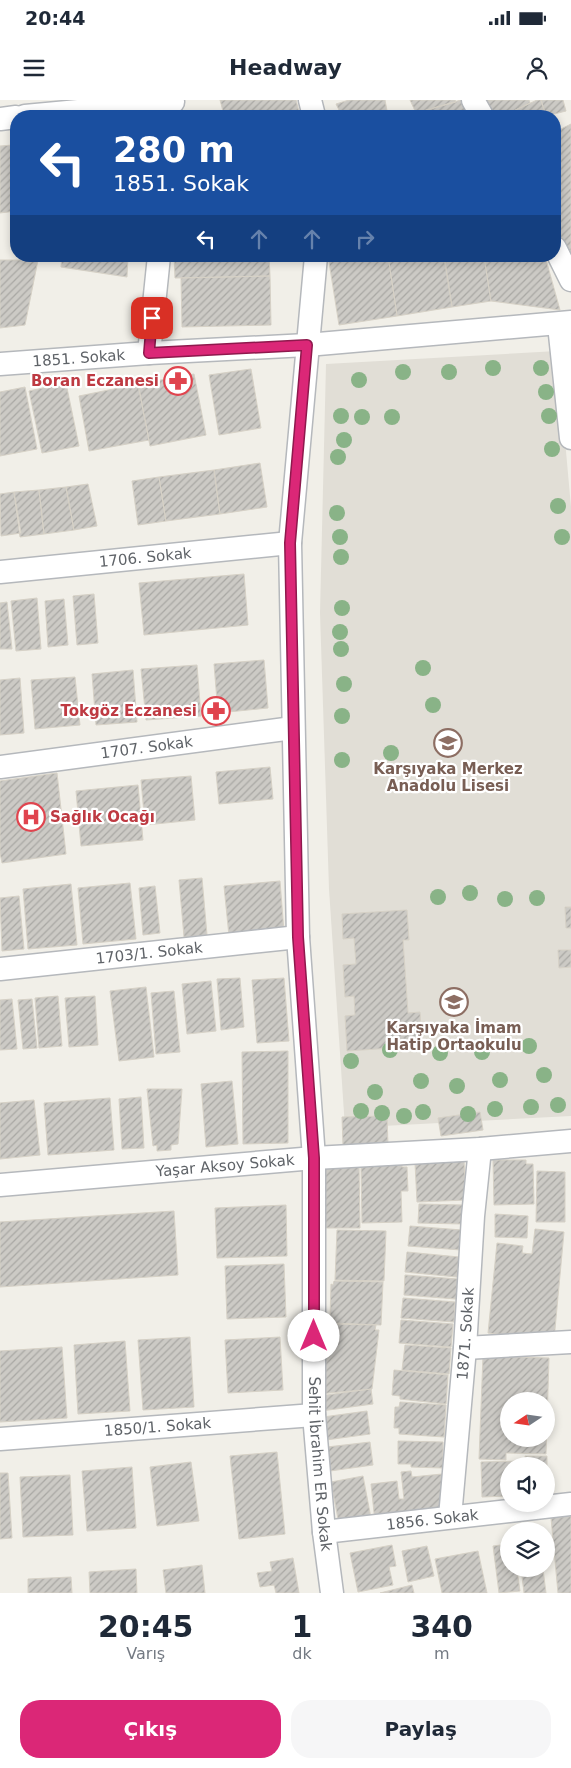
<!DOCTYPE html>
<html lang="tr">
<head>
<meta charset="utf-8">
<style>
	:root { --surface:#fff; --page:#f6f6f7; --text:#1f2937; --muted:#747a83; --accent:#db2777 }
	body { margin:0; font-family:"DejaVu Sans",sans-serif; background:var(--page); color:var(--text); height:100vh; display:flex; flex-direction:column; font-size:19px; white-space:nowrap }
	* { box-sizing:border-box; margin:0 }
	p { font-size:16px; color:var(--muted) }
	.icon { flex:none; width:28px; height:28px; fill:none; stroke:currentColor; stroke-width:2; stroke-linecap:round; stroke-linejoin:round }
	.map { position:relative; height:1493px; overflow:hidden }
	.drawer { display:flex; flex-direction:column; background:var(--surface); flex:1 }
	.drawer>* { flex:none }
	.banner { position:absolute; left:10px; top:10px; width:551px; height:152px; border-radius:20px; box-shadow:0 2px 8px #0003; background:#1a4fa0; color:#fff; overflow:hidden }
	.needle { width:32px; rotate:257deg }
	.fabs { position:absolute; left:500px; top:1292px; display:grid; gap:10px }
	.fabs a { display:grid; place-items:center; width:55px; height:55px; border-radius:50%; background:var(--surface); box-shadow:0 2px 8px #0003; font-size:25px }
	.pin { position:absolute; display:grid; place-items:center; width:42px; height:42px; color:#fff; margin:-21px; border-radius:10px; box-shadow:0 2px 8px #0006 }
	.me { position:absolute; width:55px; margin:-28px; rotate:0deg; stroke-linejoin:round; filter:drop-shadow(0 0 4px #0008) }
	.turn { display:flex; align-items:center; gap:18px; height:105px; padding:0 20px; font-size:22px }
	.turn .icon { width:65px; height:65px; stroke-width:2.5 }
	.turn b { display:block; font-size:35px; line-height:42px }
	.lanes { display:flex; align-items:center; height:48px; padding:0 20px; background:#0003; justify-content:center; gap:25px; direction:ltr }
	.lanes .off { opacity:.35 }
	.eta { display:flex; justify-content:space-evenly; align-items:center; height:85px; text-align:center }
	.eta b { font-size:30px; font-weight:700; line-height:35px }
	.primary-button { display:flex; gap:10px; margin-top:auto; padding:10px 20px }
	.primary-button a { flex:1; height:58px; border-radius:20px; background:var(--accent); color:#fff; font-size:20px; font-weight:700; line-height:58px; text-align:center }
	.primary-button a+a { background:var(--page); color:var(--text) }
	.status { display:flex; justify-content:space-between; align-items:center; height:35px; padding:0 25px; background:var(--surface); direction:ltr }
	.status svg { height:14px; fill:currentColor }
	header { display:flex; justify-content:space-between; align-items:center; height:65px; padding:0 20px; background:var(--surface); font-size:22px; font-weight:700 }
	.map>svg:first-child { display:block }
	.education { fill:#e1ded6 }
	.building { fill:url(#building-hatch); stroke:#d6d1c6; fill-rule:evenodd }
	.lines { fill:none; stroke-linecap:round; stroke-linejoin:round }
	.street-casing { stroke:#b5b8bc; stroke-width:25 }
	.street { stroke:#fff; stroke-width:22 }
	.tree { fill:#89b387 }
	.route-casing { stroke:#8e194d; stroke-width:12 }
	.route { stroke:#db2777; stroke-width:9 }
	.labels { text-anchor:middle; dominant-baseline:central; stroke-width:4.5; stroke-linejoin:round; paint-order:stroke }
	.street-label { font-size:15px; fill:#5f6368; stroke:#fff }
	.health-label { font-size:15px; font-weight:bold; fill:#be3a42; stroke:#fff; text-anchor:end }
	.education-label { font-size:15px; font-weight:bold; fill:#785e54; stroke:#fff }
</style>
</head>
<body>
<div class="status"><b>20:44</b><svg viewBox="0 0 49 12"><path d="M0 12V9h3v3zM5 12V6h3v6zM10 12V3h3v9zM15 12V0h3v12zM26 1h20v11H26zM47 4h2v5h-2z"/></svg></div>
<header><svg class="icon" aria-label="menu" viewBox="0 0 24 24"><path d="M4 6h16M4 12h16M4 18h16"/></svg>Headway<svg class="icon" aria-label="person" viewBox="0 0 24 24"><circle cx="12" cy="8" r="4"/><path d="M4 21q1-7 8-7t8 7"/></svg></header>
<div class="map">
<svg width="571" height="1493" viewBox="0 0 571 1493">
	<defs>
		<pattern id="building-hatch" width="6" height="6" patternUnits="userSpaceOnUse" patternTransform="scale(1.25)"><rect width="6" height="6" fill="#cccac5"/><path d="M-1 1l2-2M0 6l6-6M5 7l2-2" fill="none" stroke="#a9a8a4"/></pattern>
	</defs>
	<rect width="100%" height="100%" fill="#f1efe8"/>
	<path class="education" d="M557 251 571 407V1016L345 1028 329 789 320 513 326 264Z"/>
	<path class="building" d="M220 0H296L300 16H240L239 11 224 15Z
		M349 0H385L388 16H342L336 4Z
		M410 0H455L456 2 416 13Z
		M461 0H469L474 16H417L416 13Z
		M484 0H529L530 3 503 16H492Z
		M537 0H541L546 16H503Z
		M541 0H563L566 11 546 16Z
		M571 24V153L562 154 555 140V32Z
		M13 45 16 75V111L0 113V46Z
		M62 156H128L127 177 61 167Z
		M174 156H269L270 176 175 178Z
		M365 156H388L397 216 339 225 329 162Z
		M388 156H444L452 207 397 216Z
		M444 156H484L491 201 452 207Z
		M484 156H545L560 210 491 201Z
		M0 160H38L25 225 0 228Z
		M270 176 271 225 182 227 181 178Z
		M251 269 261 328 219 335 209 275Z
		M194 274 206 335 150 346 138 284Z
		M66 283 79 346 42 353 29 291Z
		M138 284 149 340 89 351 79 296Z
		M25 287 37 349 0 356V292Z
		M260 363 267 407 220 414 214 370Z
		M214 370 220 414 166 421 159 377Z
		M159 377 166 421 138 425 132 381Z
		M88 384 97 426 74 430 66 387Z
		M66 387 74 430 44 434 39 390Z
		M39 390 44 434 20 437 14 392Z
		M14 392 21 433 1 436 0 394Z
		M244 474 248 525 144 535 139 483Z
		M94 494 98 543 77 545 73 496Z
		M37 498 41 549 16 551 11 501Z
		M64 499 68 545 48 547 45 501Z
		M7 502 12 549H0V503Z
		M264 560 268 608 218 613 214 564Z
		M197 565 201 616 146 620 141 569Z
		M133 570 137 622 96 625 92 574Z
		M75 577 80 625 35 629 31 580Z
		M20 578 24 633 0 635V580Z
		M270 667 273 699 219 704 216 672Z
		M57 673 66 754 2 763 0 753V681Z
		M191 676 195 720 145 725 141 680Z
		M138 685 143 740 81 746 76 691Z
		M202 778 207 835 184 837 179 780Z
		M280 781 284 832 229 836 224 786Z
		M130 783 136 839 83 844 78 788Z
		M71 784 77 845 28 849 23 789Z
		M155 786 160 833 143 835 139 788Z
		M19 796 24 849 2 851 0 798Z
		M565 807H571V828H566Z
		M407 810 409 840H403L408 913 420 912 422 946 347 951 345 916 355 915 354 896 345 897 343 865 356 864 354 838 343 839 342 814Z
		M558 850H571V867L559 868Z
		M240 878 244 927 221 930 217 879Z
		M284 878 289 941 257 943 252 880Z
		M211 881 216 931 187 934 182 884Z
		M146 887 154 957 119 961 110 891Z
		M174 891 180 952 156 954 151 893Z
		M58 896 62 946 39 948 35 898Z
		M95 896 98 945 69 947 65 898Z
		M12 899 17 949 0 950V900Z
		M32 899 37 948 23 949 18 900Z
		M288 951V1043L243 1044 242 952Z
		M232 981 238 1044 206 1047 201 984Z
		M147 989H182L178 1044 171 1045V1050L157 1051V1045L153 1046Z
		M141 997 144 1048 122 1049 119 999Z
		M110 998 114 1050 48 1055 44 1003Z
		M34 1000 40 1055 0 1059V1003Z
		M480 1012 483 1030 441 1036 438 1018Z
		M387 1016 388 1045 343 1046 342 1017Z
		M493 1060H526V1064H533L534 1104 494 1105Z
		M464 1061 466 1100 417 1102 415 1063Z
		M324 1065H359L360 1128H325Z
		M402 1065V1067H407L408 1091H401L402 1122 362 1123 361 1066Z
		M537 1071 565 1072V1122H536Z
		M419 1104 463 1105V1124L418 1123Z
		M286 1105 287 1156 217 1158 215 1108Z
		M174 1111 178 1175 0 1187V1122Z
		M495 1114 528 1116 527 1138 495 1137Z
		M410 1126 462 1130 461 1150 408 1146Z
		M535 1129 564 1132 554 1240 488 1233 497 1143 523 1146 522 1153 532 1154Z
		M337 1130 386 1131 384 1181 335 1180Z
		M407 1152 459 1157 457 1177 405 1172Z
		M284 1164 286 1217 227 1219 225 1166Z
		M405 1175 458 1179 456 1199 404 1195Z
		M334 1181 383 1182 381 1225 332 1223 333 1218H330L331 1184 333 1185Z
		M403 1198 455 1202 454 1222 401 1218Z
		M401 1220 453 1224 451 1247 399 1243Z
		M327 1224 376 1225 375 1230H379L372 1289 319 1294 323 1230H327Z
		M190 1237 194 1307 143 1310 138 1240Z
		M280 1237 283 1290 228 1293 225 1240Z
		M125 1241 130 1311 78 1314 74 1245Z
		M405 1245 451 1248 449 1274 402 1270Z
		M62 1247 67 1318 0 1322V1251Z
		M483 1256 549 1258 546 1354 506 1353V1360L479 1359ZM509 1301H546V1339H509Z
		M394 1270 448 1275 446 1304 400 1299V1296L392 1295Z
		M371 1289 373 1304 321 1311 319 1296Z
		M400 1302 446 1305 444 1337 399 1334V1328H394L395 1307H399Z
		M367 1311 370 1334 326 1340 323 1317Z
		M398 1341 443 1342V1368L411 1367V1364H398Z
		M370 1342 373 1365 330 1371 327 1347Z
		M277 1352 285 1434 239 1439 230 1356Z
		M525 1356H547V1396L546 1366H525Z
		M521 1361V1366H509V1396L482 1397 481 1362Z
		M191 1362 199 1421 157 1426 150 1367Z
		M132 1367 136 1428 87 1431 82 1371Z
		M411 1371 412 1377 442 1374 446 1414 375 1422 371 1384 397 1381 399 1399H404L401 1372Z
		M0 1373H8L12 1438 0 1439Z
		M70 1375 73 1435 23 1437 20 1377Z
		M363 1376 371 1418 339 1424 331 1382Z
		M571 1416V1493H558L551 1418Z
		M509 1444V1469H517L520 1491 499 1493 493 1446Z
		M392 1445 396 1466 389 1467 393 1485 358 1492 350 1453Z
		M427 1446 434 1476 408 1482 402 1451Z
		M478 1451 487 1493H442L435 1459Z
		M293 1458 299 1493H276L274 1485 260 1487 257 1473 272 1471 270 1462Z
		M202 1465 205 1493H166L163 1470Z
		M136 1469 137 1493H90L89 1472Z
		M521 1469H543L546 1493H524Z
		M71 1477 72 1493H28V1479Z
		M412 1485 414 1493H380Z"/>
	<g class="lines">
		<defs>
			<g id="street">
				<path d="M310 0 314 16"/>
				<path d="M473 0 482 16"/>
				<path d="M25 16 173 2"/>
				<path d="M0 19 16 17"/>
				<path d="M555 148 571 180"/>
				<path id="s1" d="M316 156 290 443 298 837 314 1058V1315L324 1432 332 1493"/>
				<path d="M559 225 571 338"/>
				<path d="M149 253 159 156"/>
				<path id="s2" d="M0 264 149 253 307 245 571 222"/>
				<path id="s3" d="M0 472 290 443"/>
				<path id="s4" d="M0 667 293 628"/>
				<path id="s5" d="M0 869 298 837"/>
				<path id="s6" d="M0 1085 314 1058 480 1049 571 1041"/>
				<path d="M465 1248 571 1242"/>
				<path id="s7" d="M0 1339 314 1315"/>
				<path id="s8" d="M450 1417 465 1248 473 1116 480 1049"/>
				<path id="s9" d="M324 1432 571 1404"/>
			</g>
		</defs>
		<use href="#street" class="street-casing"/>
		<use href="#street" class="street"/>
	</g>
	<g class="tree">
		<circle cx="493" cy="268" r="8"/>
		<circle cx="541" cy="268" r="8"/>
		<circle cx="403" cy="272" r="8"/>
		<circle cx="449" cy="272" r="8"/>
		<circle cx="359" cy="280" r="8"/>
		<circle cx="546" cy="292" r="8"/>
		<circle cx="341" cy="316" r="8"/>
		<circle cx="549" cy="316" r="8"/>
		<circle cx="362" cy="317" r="8"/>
		<circle cx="392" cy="317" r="8"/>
		<circle cx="344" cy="340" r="8"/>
		<circle cx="552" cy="349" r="8"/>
		<circle cx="338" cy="357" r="8"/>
		<circle cx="558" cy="406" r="8"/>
		<circle cx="337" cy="413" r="8"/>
		<circle cx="340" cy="437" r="8"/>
		<circle cx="562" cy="437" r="8"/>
		<circle cx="341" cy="457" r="8"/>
		<circle cx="342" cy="508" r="8"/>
		<circle cx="340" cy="532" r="8"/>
		<circle cx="341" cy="549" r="8"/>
		<circle cx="423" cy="568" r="8"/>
		<circle cx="344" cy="584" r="8"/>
		<circle cx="433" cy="605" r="8"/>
		<circle cx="342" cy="616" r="8"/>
		<circle cx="444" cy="641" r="8"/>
		<circle cx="391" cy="653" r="8"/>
		<circle cx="342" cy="660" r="8"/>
		<circle cx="470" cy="793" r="8"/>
		<circle cx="438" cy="797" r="8"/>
		<circle cx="537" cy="798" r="8"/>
		<circle cx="505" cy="799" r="8"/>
		<circle cx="529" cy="946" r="8"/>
		<circle cx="390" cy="950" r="8"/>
		<circle cx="482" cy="952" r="8"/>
		<circle cx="440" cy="953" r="8"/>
		<circle cx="351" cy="961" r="8"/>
		<circle cx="544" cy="975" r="8"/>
		<circle cx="500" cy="980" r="8"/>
		<circle cx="421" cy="981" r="8"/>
		<circle cx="457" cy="986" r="8"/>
		<circle cx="375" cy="992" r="8"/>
		<circle cx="558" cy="1005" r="8"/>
		<circle cx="531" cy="1007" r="8"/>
		<circle cx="495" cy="1009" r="8"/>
		<circle cx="361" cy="1011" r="8"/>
		<circle cx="423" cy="1012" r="8"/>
		<circle cx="382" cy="1013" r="8"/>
		<circle cx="468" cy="1014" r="8"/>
		<circle cx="404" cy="1016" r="8"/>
	</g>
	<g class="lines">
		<defs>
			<path id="route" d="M152 218 149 253 307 245 290 443 298 837 314 1058V1236"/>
		</defs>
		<use href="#route" class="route-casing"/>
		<use href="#route" class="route"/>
	</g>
	<defs>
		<symbol id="pharmacy-ring" viewBox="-11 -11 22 22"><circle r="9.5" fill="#fff" stroke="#e0444e" stroke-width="1.5"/><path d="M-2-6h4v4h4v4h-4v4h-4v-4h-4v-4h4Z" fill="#e0444e"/></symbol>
		<symbol id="school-ring" viewBox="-11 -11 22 22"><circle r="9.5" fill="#fff" stroke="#8d6e63" stroke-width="1.5"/><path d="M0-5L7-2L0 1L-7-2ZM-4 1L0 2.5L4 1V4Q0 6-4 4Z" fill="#8d6e63"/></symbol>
		<symbol id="hospital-ring" viewBox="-11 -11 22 22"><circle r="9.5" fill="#fff" stroke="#e0444e" stroke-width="1.5"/><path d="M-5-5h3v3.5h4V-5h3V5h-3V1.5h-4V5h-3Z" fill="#e0444e"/></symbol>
	</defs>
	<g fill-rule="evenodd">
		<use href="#pharmacy-ring" x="162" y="265" width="32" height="32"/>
		<use href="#pharmacy-ring" x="200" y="595" width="32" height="32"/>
		<use href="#school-ring" x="432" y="627" width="32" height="32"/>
		<use href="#hospital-ring" x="15" y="701" width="32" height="32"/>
		<use href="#school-ring" x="438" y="886" width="32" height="32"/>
	</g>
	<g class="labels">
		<g class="street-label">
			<text stroke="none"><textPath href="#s2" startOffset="79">1851. Sokak</textPath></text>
			<text stroke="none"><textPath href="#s3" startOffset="146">1706. Sokak</textPath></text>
			<text stroke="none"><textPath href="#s4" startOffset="148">1707. Sokak</textPath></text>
			<text stroke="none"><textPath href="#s5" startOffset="150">1703/1. Sokak</textPath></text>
			<text stroke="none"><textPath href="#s6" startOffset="226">Yaşar Aksoy Sokak</textPath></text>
			<text stroke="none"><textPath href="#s8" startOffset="184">1871. Sokak</textPath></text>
			<text stroke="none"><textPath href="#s7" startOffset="158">1850/1. Sokak</textPath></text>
			<text stroke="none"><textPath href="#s1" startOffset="1210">Sehit İbrahim ER Sokak</textPath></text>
			<text stroke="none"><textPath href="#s9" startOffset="109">1856. Sokak</textPath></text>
		</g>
		<g class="health-label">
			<text x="159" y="281">Boran Eczanesi</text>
			<text x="197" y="611">Tokgöz Eczanesi</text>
			<text x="50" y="717" text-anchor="start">Sağlık Ocağı</text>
		</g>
		<g class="education-label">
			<text x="448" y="669">Karşıyaka Merkez<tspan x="448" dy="17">Anadolu Lisesi</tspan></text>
			<text x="454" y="928">Karşıyaka İmam<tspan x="454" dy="17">Hatip Ortaokulu</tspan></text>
		</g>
	</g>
</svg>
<div class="fabs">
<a><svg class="needle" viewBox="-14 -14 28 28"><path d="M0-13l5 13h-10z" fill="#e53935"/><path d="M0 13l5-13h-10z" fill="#747a83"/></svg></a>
<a><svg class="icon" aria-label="sound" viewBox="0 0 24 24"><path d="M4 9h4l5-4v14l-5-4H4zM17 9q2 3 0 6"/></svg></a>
<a><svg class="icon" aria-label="layers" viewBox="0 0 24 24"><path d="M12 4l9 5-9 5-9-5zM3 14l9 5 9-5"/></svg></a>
</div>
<div class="pin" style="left:152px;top:218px;background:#d93025"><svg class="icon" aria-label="arrive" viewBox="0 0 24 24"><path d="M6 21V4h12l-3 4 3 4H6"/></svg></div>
<svg class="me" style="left:314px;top:1236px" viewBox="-20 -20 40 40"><circle r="19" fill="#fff"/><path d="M0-13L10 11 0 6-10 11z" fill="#db2777"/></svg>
<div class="banner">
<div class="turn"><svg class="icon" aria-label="left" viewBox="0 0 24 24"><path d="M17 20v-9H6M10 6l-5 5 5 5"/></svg><div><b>280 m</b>1851. Sokak</div></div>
<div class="lanes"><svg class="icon" aria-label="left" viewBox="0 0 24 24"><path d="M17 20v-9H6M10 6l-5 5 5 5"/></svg><svg class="icon off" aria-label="ahead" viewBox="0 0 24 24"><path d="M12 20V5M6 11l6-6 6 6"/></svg><svg class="icon off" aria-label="ahead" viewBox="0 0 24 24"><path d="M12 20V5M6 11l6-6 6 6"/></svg><svg class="icon off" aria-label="right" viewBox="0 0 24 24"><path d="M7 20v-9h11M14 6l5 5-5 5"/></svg></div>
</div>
</div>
<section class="drawer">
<div class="eta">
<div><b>20:45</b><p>Varış</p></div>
<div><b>1</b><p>dk</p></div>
<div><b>340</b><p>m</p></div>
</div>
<div class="primary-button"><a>Çıkış</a><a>Paylaş</a></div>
</section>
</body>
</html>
